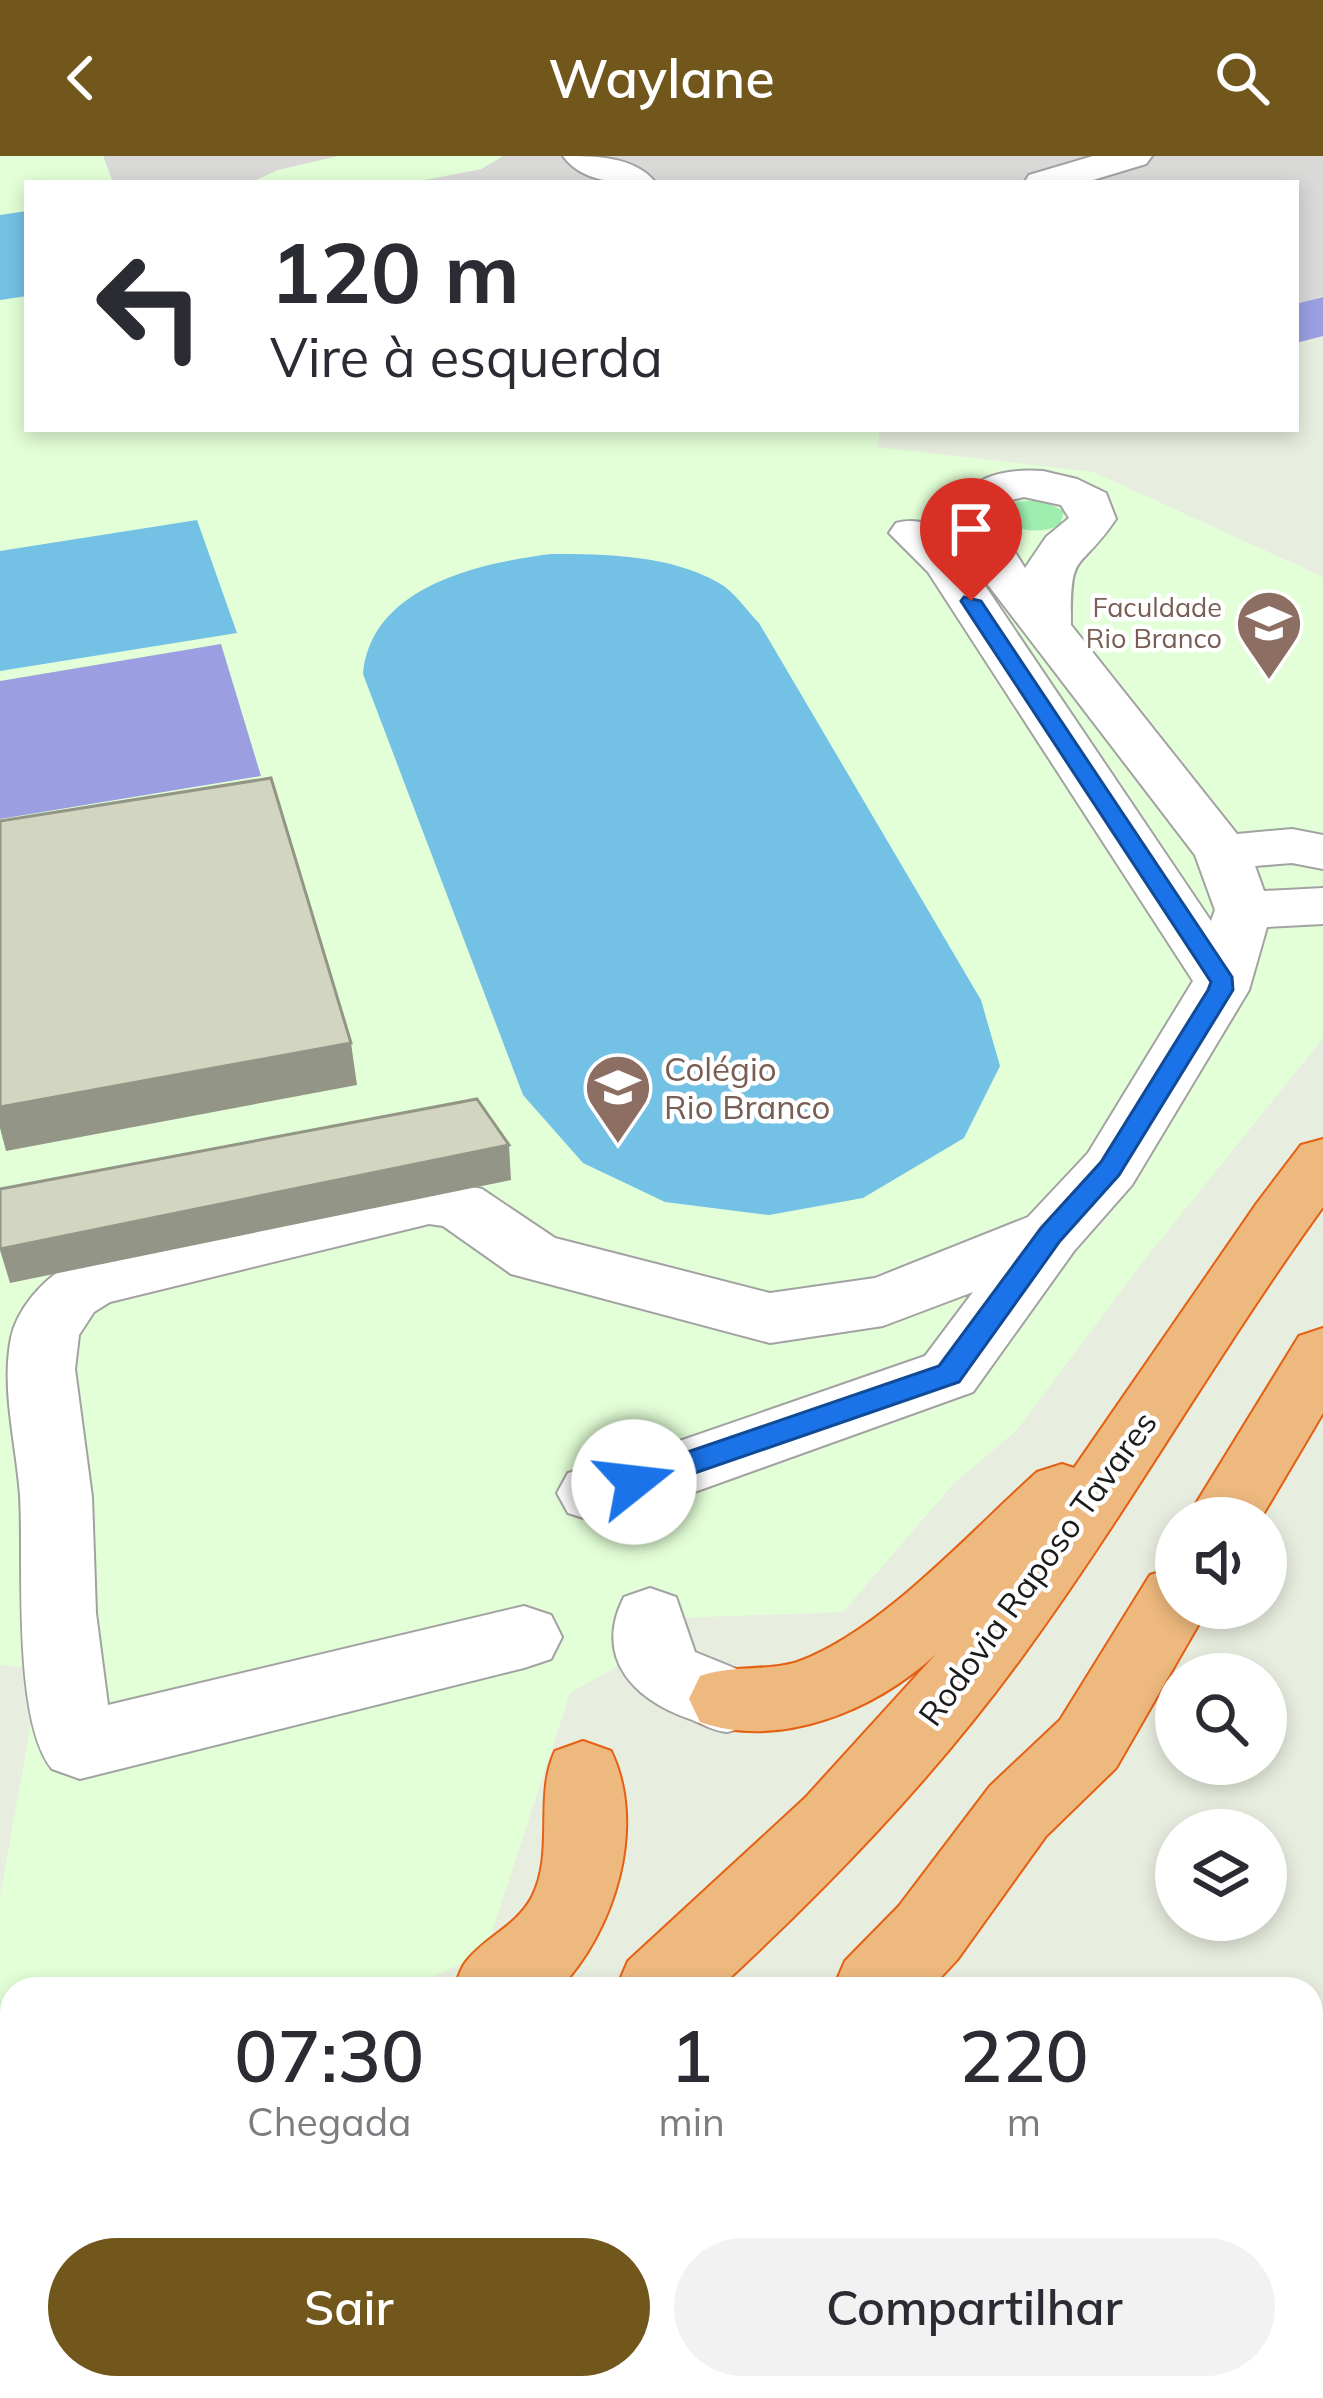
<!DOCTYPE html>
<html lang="pt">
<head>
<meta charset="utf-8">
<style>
	:root { --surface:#fff; --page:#f2f2f3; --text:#2b2b33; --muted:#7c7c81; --accent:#71571c }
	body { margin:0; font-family:Mulish,sans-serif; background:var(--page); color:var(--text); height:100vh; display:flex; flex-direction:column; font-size:45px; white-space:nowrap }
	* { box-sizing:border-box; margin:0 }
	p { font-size:39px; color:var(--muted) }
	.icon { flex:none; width:66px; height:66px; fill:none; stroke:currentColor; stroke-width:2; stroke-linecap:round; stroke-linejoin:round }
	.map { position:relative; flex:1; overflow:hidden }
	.details { position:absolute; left:0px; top:1821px; width:1323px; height:423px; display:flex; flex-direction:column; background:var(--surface); border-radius:36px 36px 0 0; box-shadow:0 6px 18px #0003 }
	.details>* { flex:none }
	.top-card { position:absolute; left:24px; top:24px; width:1275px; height:252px; border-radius:0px; box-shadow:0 6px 18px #0003; background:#fff; color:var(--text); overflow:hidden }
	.buttons { position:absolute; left:1155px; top:1341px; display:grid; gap:24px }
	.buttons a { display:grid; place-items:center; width:132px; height:132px; border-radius:50%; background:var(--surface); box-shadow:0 6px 18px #0003; font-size:60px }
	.pin { position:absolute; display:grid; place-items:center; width:102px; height:102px; color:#fff; margin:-123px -51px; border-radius:50% 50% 50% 0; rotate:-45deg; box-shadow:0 0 12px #0007 }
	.pin .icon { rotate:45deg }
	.me { position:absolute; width:132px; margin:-66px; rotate:74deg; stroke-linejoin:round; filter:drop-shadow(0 0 9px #0008) }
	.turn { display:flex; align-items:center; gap:42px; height:252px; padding:0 48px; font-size:54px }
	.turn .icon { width:156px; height:156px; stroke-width:2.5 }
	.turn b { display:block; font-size:84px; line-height:102px }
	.eta { display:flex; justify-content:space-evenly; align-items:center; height:204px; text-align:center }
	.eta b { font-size:72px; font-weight:600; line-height:84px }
	.primary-button { display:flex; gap:24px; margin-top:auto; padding:24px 48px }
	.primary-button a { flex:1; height:138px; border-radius:72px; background:var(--accent); color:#fff; font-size:48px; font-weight:600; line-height:138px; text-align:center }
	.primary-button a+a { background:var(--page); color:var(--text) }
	header { display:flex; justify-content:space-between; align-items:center; height:156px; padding:0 48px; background:var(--accent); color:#fff; font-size:54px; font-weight:600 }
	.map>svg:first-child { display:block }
	.residential { fill:#d9d9d8 }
	.education { fill:#e3ffd7 }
	.grass { fill:#9feeb0 }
	.pitch { fill:#74c1e6 }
	.water { fill:#9b9fe1 }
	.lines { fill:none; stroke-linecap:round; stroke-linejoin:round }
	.river { fill:#9b9fe1; fill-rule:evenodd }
	.minor-casing { stroke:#a2a2a2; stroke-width:4 }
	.highway-casing { stroke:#e56013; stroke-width:4 }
	.path { stroke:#ffe15f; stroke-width:9; stroke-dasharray:8 8; stroke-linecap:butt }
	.minor { fill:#fff; fill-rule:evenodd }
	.highway { fill:#eeb97e; fill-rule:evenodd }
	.wall { fill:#b5b7a4 }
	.shaded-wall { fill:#939586 }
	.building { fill:#d2d5bf; stroke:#939586; stroke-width:3 }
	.route { fill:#1a73e8; stroke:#114b97; stroke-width:3 }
	.labels { text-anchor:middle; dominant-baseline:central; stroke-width:9; stroke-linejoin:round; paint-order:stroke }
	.far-education-label { font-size:27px; fill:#785e54; stroke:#fff; text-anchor:end }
	.education-label { font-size:33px; fill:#785e54; stroke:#fff; text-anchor:start }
	.street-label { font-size:33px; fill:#1b1b1b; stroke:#fff }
</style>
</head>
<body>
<header><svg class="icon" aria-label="back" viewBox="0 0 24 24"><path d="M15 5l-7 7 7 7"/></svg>Waylane<svg class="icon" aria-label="search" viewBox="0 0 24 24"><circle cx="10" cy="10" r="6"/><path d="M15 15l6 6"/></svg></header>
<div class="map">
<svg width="1323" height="2242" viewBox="0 0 1323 2242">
	<rect width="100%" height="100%" fill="#e8eedf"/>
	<path class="residential" d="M103 0H339L278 14 250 27H113Z
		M503 0H1323V140L1296 149V27H409L481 13Z"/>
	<path class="education" d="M0 0H103L113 27H27V273H879L878 291 1093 316 1323 421V882L1148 1099 1017 1274 954 1327 843 1456 650 1463 649 1492 570 1537 485 1797 406 1833H12V2011L0 2016V1740L41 1513 0 1509Z
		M339 0H503L481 13 409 27H250L278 14Z"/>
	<path class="grass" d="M1041 344 1064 355 1060 369C1040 378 1017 377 1004 360L1013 346Z"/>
	<path class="pitch" d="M27 55V140L0 144V59Z
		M197 364 237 477 0 515V395Z
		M551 398C605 398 671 399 719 427 734 435 747 455 759 467L981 844 1000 910 964 982 863 1042 769 1059 665 1046 583 1007 523 939 363 518C371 430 479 407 551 398Z"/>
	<path class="water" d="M221 488 261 620 0 663V525Z"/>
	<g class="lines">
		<path class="river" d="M1323 141V180L1296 187V148Z"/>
		<defs>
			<path id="minor" d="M563 0C595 0 635 0 656 27 624 27 584 29 563 0Z
				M1093 0H1152L1146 8 1083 27H1024L1029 19Z
				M1043 315 1077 323 1106 337 1116 363C1078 419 1070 391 1071 469L1237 678 1292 673 1323 679V713L1292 707 1255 710 1264 735 1323 732V768L1267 771 1249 834 1132 1029 1074 1095 973 1236 675 1343 593 1365 568 1357 557 1337 568 1317 668 1289 925 1200 973 1136 883 1170 770 1187 511 1118 443 1070 429 1068 110 1146 94 1156 79 1179 75 1213 92 1341 96 1457 108 1549 524 1450 551 1459 562 1481 551 1503 524 1512 80 1623 52 1613C12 1564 24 1404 20 1339 16 1287 1 1233 11 1182 17 1153 43 1124 67 1110L429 1022 482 1033 555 1082 770 1137 875 1122 1028 1061 1088 997 1193 825 928 416 889 377 896 367C928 359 941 377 963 397L1211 765 1215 754 1195 699 966 400 946 360C968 322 999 312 1043 315ZM1024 341 1061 349 1069 362 1046 381 1025 412 992 360 1007 345Z
				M650 1432 676 1441 695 1496 754 1520 765 1543 754 1566C747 1569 735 1575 727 1576 716 1576 700 1567 690 1563 634 1544 593 1502 624 1441Z"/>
			<path id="highway" d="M1323 983V1051C1216 1199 1127 1358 1019 1505 931 1625 827 1732 718 1833H616L628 1805 805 1642 936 1498C876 1554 780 1594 700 1566L689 1543 700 1520C733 1508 770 1516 800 1505 884 1473 969 1377 1037 1316L1062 1308 1074 1312 1257 1047 1301 989Z
				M1323 1172V1257L1261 1362H1187L1299 1180Z
				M1176 1411V1452H1208L1116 1612 1046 1680 957 1804 930 1833H833L845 1805 899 1750 990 1630 1060 1564 1150 1419Z
				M583 1585 611 1595C647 1670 615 1775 559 1833H454C457 1825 460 1814 465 1807 483 1782 516 1771 532 1741 555 1696 534 1640 555 1595Z
				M12 2118V2213L0 2218V2123Z
				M259 2232H366L362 2242H255Z
				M738 2232H834L838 2242H742Z"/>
		</defs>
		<use href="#minor" class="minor-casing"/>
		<use href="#highway" class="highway-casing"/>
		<path class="path" d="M0 2059 12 2052
			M61 2232 64 2242"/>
		<use href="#minor" class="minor"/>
		<use href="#highway" class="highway"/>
	</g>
	<path class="wall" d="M1323 1924V1999L1311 1973V1949Z
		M1323 2030V2223L1311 2206V2033Z"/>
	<path class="shaded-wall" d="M351 887 357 929 6 995 0 972V951Z
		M509 989 511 1024 10 1127 0 1094Z
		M1323 2174V2180L1311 2202V2177Z"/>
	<path class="building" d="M271 622 351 887 0 951V665Z
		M477 943 509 989 0 1093V1033Z
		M1323 2030V2174L1311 2177V2033Z"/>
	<path class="route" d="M964 441 981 445 1232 821 1233 834 1119 1019 1060 1085 959 1226 634 1338 623 1334 619 1326 623 1318 939 1210 1041 1072 1101 1006 1208 834 1211 826 961 445Z"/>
	<defs>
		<symbol id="university-pin" viewBox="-11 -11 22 30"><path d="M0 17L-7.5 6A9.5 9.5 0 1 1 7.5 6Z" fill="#8d6e63" stroke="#fff"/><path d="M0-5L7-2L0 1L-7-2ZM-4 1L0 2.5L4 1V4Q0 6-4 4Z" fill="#fff"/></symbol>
		<symbol id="school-pin" viewBox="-11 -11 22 30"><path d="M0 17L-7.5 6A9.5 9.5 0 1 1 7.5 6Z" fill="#8d6e63" stroke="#fff"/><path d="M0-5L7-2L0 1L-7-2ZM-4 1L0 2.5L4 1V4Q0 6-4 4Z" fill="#fff"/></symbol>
	</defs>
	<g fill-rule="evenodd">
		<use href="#university-pin" x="1231" y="429" width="76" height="104"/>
		<use href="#school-pin" x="580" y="893" width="76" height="104"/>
	</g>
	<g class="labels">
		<g class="far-education-label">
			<text x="1222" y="451">Faculdade<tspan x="1222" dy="31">Rio Branco</tspan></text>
		</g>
		<g class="education-label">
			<text x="664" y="912">Colégio<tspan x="664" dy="38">Rio Branco</tspan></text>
		</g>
		<g class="street-label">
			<text transform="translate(1037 1412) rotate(-54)">Rodovia Raposo Tavares</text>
		</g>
	</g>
</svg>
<div class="buttons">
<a><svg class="icon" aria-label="sound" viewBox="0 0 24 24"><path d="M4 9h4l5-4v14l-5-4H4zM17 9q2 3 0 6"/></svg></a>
<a><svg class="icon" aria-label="search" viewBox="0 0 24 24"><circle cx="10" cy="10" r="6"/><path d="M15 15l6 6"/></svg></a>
<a><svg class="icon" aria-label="layers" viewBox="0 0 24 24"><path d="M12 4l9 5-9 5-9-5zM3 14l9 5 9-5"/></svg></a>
</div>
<div class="pin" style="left:971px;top:445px;background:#d93025"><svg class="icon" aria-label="arrive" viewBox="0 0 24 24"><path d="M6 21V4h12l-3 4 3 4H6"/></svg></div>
<svg class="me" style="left:634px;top:1326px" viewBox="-20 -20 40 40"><circle r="19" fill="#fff"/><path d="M0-13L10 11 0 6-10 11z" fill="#1a73e8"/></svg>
<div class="top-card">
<div class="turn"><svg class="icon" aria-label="left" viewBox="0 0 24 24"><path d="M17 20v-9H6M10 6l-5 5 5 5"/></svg><div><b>120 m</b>Vire à esquerda</div></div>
</div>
<section class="details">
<div class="eta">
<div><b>07:30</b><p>Chegada</p></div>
<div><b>1</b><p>min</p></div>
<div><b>220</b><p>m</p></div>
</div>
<div class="primary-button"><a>Sair</a><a>Compartilhar</a></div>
</section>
</div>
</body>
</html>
